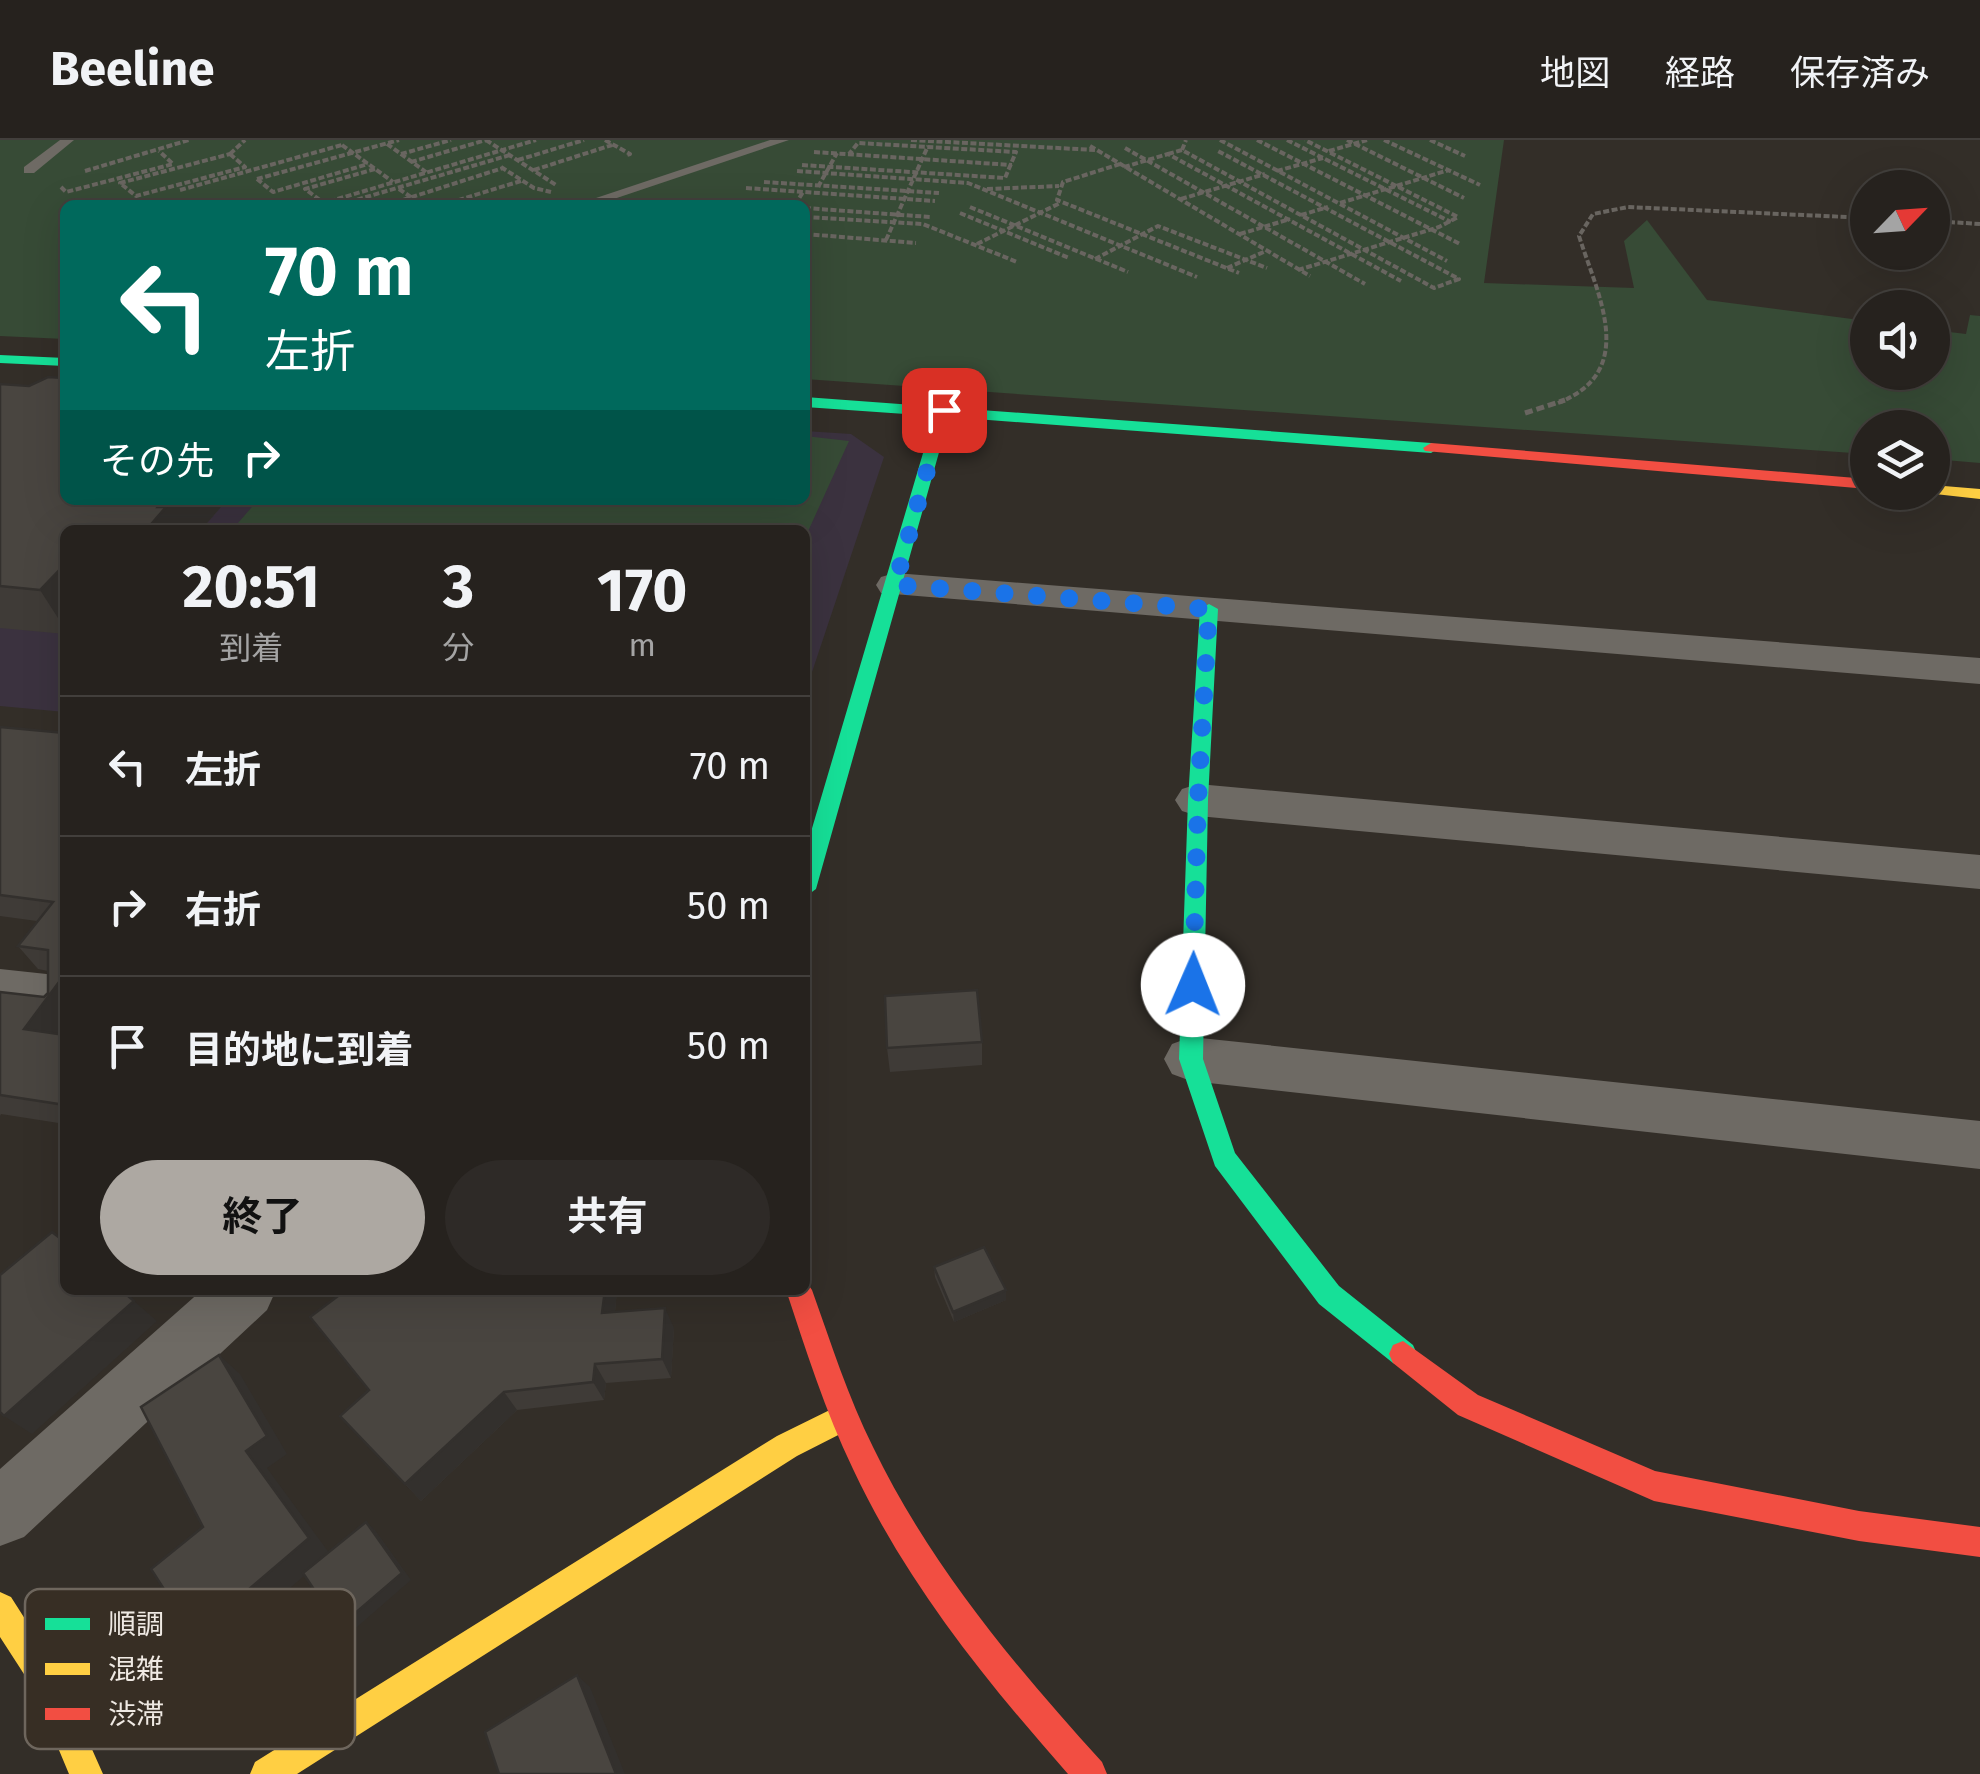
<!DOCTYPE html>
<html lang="ja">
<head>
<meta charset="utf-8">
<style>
	:root { --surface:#26221e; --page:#2e2a27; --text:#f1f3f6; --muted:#a4a4a4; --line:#423f3c; --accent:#ada8a2 }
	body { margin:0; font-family:"Fira Sans","Noto Sans JP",sans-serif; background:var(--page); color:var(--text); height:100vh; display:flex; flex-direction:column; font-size:38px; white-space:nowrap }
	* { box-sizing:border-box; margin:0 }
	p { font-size:32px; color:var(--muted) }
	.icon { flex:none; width:55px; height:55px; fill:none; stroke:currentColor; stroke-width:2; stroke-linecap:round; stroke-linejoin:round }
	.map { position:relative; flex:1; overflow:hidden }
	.side { position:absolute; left:60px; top:385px; width:750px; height:770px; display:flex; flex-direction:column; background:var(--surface); border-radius:15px; box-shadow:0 10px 40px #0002,0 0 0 2px var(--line) }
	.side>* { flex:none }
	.guide { position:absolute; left:60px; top:60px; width:750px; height:305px; border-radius:15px; box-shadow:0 10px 40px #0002,0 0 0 2px var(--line); background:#00695c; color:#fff; overflow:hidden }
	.needle { width:65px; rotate:65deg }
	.tools { position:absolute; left:1850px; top:30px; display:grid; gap:20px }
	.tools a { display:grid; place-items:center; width:100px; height:100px; border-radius:50%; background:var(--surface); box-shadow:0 10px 40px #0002,0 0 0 2px var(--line); font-size:50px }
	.pin { position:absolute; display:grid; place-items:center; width:85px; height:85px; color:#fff; margin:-42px; border-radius:20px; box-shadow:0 5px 15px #0006 }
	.me { position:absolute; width:110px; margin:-55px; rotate:1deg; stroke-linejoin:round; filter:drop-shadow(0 0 8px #0008) }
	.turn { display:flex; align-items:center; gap:35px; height:210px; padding:0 40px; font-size:45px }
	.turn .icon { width:130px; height:130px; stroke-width:2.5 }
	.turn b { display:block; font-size:70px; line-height:85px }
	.then { display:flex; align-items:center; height:95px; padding:0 40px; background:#0003; gap:20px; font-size:38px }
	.eta { display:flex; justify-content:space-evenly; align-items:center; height:170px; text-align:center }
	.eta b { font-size:60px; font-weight:700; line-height:70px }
	.cta { display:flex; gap:20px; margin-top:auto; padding:20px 40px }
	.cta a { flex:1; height:115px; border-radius:60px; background:var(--accent); color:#111; font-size:40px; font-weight:700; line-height:115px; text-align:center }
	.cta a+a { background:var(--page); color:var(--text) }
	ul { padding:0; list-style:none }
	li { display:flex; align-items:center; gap:30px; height:140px; padding:0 40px; border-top:2px solid var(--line) }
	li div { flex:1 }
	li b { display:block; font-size:38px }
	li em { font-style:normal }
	header { display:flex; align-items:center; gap:60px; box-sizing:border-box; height:140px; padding:0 50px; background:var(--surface); border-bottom:2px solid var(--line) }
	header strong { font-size:48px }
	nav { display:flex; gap:55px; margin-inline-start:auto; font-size:35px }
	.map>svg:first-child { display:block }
	.education { fill:#3b323f }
	.green { fill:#374b36 }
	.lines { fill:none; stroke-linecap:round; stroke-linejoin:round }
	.path-far1 { stroke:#696560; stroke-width:4; stroke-dasharray:6 2.5; stroke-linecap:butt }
	.path { stroke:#696560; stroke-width:5; stroke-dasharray:8 4; stroke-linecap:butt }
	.lane { fill:#6e6a64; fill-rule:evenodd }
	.street { fill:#6e6a64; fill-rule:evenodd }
	.fast { fill:#16e098; fill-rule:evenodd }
	.slow { fill:#ffcf43; fill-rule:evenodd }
	.jam { fill:#f24e42; fill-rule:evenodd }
	.wall { fill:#3f3b37 }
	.shaded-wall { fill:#33302d }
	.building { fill:#494540; stroke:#33302d; stroke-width:2.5 }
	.route { stroke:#1a73e8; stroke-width:18; stroke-dasharray:0 32.4 }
	.key { fill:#372e24; stroke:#6e665d; stroke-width:2.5 }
	.key-label { font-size:28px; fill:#efe9e3 }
</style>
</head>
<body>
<header>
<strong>Beeline</strong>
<nav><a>地図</a><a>経路</a><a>保存済み</a></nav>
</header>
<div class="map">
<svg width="1980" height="1634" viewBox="0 0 1980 1634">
	<rect width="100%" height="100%" fill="#332e28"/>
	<path class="education" d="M0 245 65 247V360H805V291L851 294 884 317 805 553V390H65V572L0 566Z"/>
	<path class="green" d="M0 0H1504L1484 143 1634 148 1624 101 1647 80 1707 160 1867 181 1868 232H1932L1933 190 1966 194 1970 175 1980 176V323L1933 319 1932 288H1868L1867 314 805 239V65H65V199L0 196Z
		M805 296 849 301 805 398V390H232L258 360H805Z"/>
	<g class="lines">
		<path class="path-far1" d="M486 0 556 45
			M605 0 630 14 627 15
			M911 0 1095 10
			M1220 0 1447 121
			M1257 0 1460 104
			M1287 0 1451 82
			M1347 0 1464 58
			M1384 0 1480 45
			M1430 0 1465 16
			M387 4 426 32
			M342 5 393 42
			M1090 6 1310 136
			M1125 8 1365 144
			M1182 10 1186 0
			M1329 11 1367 0
			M814 12 1012 25
			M230 14 245 27 136 56 120 43Z
			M230 14 245 0
			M401 14 451 0
			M1168 14 1182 10 1434 148 1459 139 1218 11
			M518 20 584 0
			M411 22 486 0
			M1120 24 1063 42 1057 60 1239 133
			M802 25 1005 38 1016 12 858 3 849 14
			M501 27 534 48 551 52
			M1124 27 1168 14 1401 141
			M375 29 305 49 324 63 536 0
			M534 30 612 5
			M85 31 189 0
			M797 31 968 43 1197 137
			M1277 31 1323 18
			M257 39 399 0
			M257 39 273 52 368 24
			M764 42 939 53
			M61 47 66 52 173 24 159 11
			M818 47 837 13
			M746 48 935 61
			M399 49 423 65
			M987 49 1059 46
			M180 50 342 5
			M1181 59 1265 34
			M704 61 760 65
			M349 62 510 15
			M1340 63 1449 30
			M387 65 503 28
			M442 65 521 41
			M795 65 803 52
			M970 67 1128 132
			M805 68 930 77
			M960 73 1069 118
			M1301 75 1328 67
			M805 77 923 84 1017 122
			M1932 81 1980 84
			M805 94 916 103
			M1240 94 1290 79
			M886 100 928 6
			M977 104 1060 63
			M1095 119 1158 86 1267 128
			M1227 128 1266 111
			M1298 130 1439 87 1458 77 1305 0
			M1558 263C1639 231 1598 156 1579 96L1593 74 1628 67 1868 78"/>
		<path class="path" d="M1525 273 1565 260"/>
		<path class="lane" d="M60 0H74L34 33H24V27Z
			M770 0H789L596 65H575Z"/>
		<path class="street" d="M895 433 1980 518V544L881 453 876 445 881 437Z
			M1198 644 1980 715V749L1198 676 1182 671 1175 660 1182 649Z
			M0 829 65 836V876L0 869Z
			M1191 897 1980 981V1029L1191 941 1172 934 1164 919 1172 904Z
			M202 1150H276L267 1170 24 1397 0 1406V1329Z"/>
		<path class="fast" d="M0 215 65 218V226L0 223Z
			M805 257 1431 303 1439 308 1431 313 949 277 816 749 805 757V712L934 276 805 267Z
			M1209 464 1218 469 1208 660 1203 919 1235 1013 1339 1146 1413 1205 1417 1214 1413 1223 1403 1227 1393 1223 1319 1164 1215 1026 1179 919 1188 660 1200 469Z"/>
		<path class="slow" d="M1932 345 1980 349V359L1926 353 1932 352Z
			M844 1263 854 1267 858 1277 854 1287 797 1316 297 1634H250L255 1622 777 1296Z
			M0 1452 11 1457 55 1526 103 1634H69L33 1548 0 1497Z"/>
		<path class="jam" d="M1431 303 1868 339V349L1425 311 1423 308Z
			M805 1140 812 1150C831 1203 848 1257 873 1307 930 1425 1014 1525 1102 1622L1107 1634H1068C985 1540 906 1442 853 1329 825 1271 806 1210 786 1150H805Z
			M1403 1201 1478 1255 1655 1331 1859 1371 1980 1387V1417L1859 1401 1654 1361 1458 1275 1393 1223 1389 1214 1393 1205Z"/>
	</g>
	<path class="wall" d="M0 244 227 360 201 390H65V494L0 488Z
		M0 587 65 593V885L58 894 65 895V984L1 974 0 976V852L44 857 48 853V831L38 829 18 806 37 781 0 776Z
		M982 902V925L890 932 887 908Z
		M934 1127 1006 1150V1160L954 1182 935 1137Z
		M346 1150H617L615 1172 674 1188 671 1238 606 1243 604 1260 517 1270 421 1361 405 1344 369 1250Z"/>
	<path class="shaded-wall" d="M164 360H227L201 390H146L158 367Z
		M65 424V489L40 450Z
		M65 834V885L46 912 24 889Z
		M605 1150H617L613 1193 602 1173Z
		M1006 1150V1160L954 1182 953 1172Z
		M134 1161 157 1181 32 1294 4 1276Z
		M665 1168 674 1188 671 1238 662 1219Z
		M219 1215 240 1234 287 1314 267 1328 330 1414 218 1509 194 1496 246 1311Z
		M595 1224 606 1243 604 1260 593 1242Z
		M504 1252 517 1270 421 1361 405 1344Z
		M366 1382 375 1390 411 1440 349 1494 339 1487Z
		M577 1535 590 1547 625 1634H616Z"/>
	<path class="building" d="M48 237 65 238V360H164L158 367H166L146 390H65V424L40 450 0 446V244L29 246Z
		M0 587 65 593V834L24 889 65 895V965L0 955V852L44 857 48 853V810L18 806 53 762 0 755Z
		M977 850 982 902 887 908 885 856Z
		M52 1092 65 1102V1150H121L134 1161 4 1276 0 1272V1135Z
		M984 1107 1006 1150 953 1172 934 1127Z
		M346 1150H605L602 1173 665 1168 662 1219 595 1224 593 1242 504 1252 405 1344 340 1276 369 1250 310 1177Z
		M219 1215 267 1296 246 1311 309 1398 194 1496 151 1429 203 1387 141 1267Z
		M366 1382 402 1433 339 1487 303 1433Z
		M577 1535 616 1634H499L485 1592Z"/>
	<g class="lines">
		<path class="route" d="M944 270 895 445 1209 469 1198 660 1193 845"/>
	</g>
	<rect x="25" y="1449" width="330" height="160" rx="15" class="key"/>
	<rect x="45" y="1478" width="45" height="12" fill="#16e098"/>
	<rect x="45" y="1523" width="45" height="12" fill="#ffcf43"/>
	<rect x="45" y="1568" width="45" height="12" fill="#f24e42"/>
	<g class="key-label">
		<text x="108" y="1494">順調</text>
		<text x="108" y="1539">混雑</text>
		<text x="108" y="1584">渋滞</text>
	</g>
</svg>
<div class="tools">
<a><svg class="needle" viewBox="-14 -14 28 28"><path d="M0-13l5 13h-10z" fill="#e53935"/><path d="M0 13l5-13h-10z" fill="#a4a4a4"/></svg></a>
<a><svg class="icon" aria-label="sound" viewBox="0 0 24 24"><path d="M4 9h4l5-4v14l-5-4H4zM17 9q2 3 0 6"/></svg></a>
<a><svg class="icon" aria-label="layers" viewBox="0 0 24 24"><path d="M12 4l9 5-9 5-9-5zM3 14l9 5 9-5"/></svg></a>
</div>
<div class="pin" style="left:944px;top:270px;background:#d93025"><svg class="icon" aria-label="arrive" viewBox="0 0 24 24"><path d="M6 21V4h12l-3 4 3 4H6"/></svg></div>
<svg class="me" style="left:1193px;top:845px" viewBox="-20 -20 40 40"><circle r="19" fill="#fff"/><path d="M0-13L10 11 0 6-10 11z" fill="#1a73e8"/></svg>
<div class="guide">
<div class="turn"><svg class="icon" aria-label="left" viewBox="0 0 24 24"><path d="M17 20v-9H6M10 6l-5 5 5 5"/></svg><div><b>70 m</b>左折</div></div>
<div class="then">その先<svg class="icon" aria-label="right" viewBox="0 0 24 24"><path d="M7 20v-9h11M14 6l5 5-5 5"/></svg></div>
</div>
<section class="side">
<div class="eta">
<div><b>20:51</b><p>到着</p></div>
<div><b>3</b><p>分</p></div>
<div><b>170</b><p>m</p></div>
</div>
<ul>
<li><svg class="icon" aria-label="left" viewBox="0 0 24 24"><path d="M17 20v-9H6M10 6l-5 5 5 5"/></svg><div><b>左折</b></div><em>70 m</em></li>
<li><svg class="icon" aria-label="right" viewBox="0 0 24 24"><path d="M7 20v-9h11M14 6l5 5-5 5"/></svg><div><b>右折</b></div><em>50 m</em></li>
<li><svg class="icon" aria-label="arrive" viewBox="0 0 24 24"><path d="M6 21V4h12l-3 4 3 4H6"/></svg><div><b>目的地に到着</b></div><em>50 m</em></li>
</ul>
<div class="cta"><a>終了</a><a>共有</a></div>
</section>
</div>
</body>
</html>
